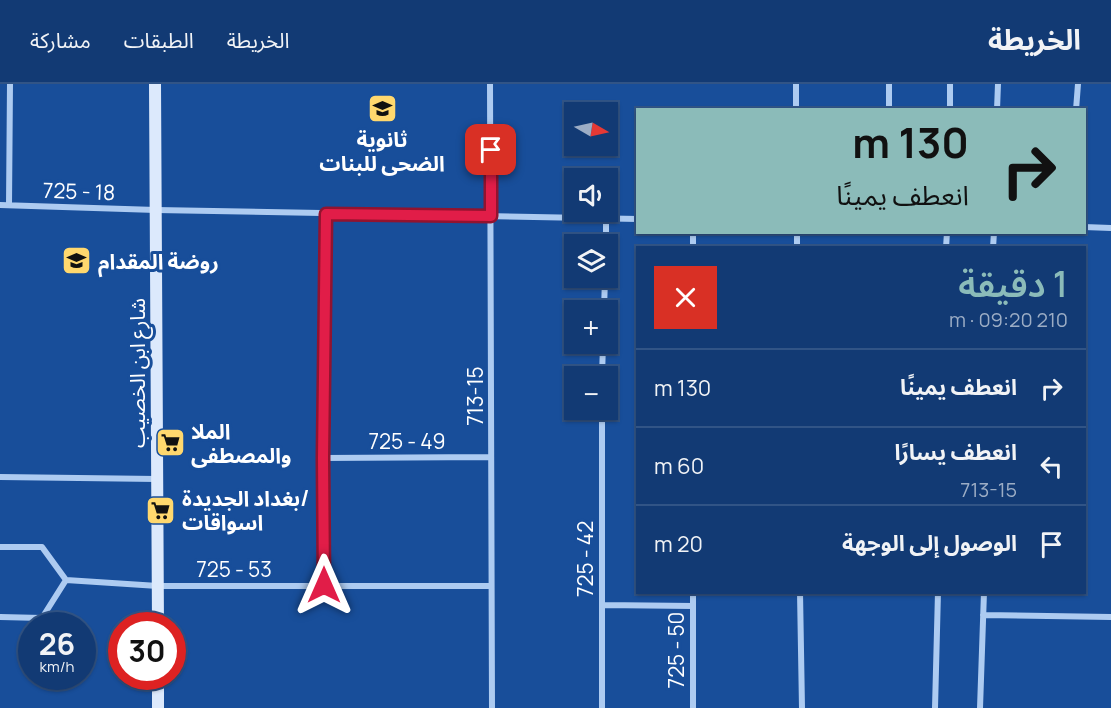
<!DOCTYPE html>
<html lang="ar">
<head>
<meta charset="utf-8">
<style>
	:root { --surface:#123a74; --page:#1b4179; --text:#f1f3f6; --muted:#9cadc5; --line:#315486; --accent:#8bbbb9 }
	body { margin:0; font-family:Manrope,"Noto Sans Arabic",sans-serif; background:var(--page); color:var(--text); direction:rtl; height:100vh; display:flex; flex-direction:column; font-size:22px; white-space:nowrap }
	* { box-sizing:border-box; margin:0 }
	p { font-size:20px; color:var(--muted) }
	.icon { flex:none; width:33px; height:33px; fill:none; stroke:currentColor; stroke-width:2; stroke-linecap:round; stroke-linejoin:round }
	.map { position:relative; flex:1; overflow:hidden; direction:ltr }
	.sheet { position:absolute; left:636px; top:162px; width:450px; height:348px; display:flex; flex-direction:column; background:var(--surface); border-radius:0px; box-shadow:0 2px 4px #0004,0 0 0 2px var(--line); direction:rtl }
	.sheet>* { flex:none }
	.guide { position:absolute; left:636px; top:24px; width:450px; height:126px; border-radius:0px; box-shadow:0 2px 4px #0004,0 0 0 2px var(--line); direction:rtl; background:#8bbbb9; color:#111; overflow:hidden }
	.needle { width:39px; rotate:99deg }
	.controls { position:absolute; left:564px; top:18px; display:grid; gap:12px }
	.controls a { display:grid; place-items:center; width:54px; height:54px; border-radius:0px; background:var(--surface); box-shadow:0 2px 4px #0004,0 0 0 2px var(--line); font-size:30px }
	.speed { position:absolute; left:18px; top:528px; display:flex; gap:12px; font-size:30px; font-weight:700; text-align:center }
	.speed>* { display:grid; place-content:center; width:78px; height:78px; border-radius:50%; background:var(--surface); box-shadow:0 2px 4px #0004,0 0 0 2px var(--line); line-height:1 }
	.speed small { font-size:15px; font-weight:400 }
	.speed .limit { border:9px solid #d22; background:#fff; color:#111 }
	.pin { position:absolute; display:grid; place-items:center; width:51px; height:51px; color:#fff; margin:-26px; border-radius:12px; box-shadow:0 3px 9px #0006 }
	.me { position:absolute; width:66px; margin:-33px; rotate:0deg; stroke-linejoin:round; filter:drop-shadow(0 0 4px #0008) }
	.turn { display:flex; align-items:center; gap:21px; height:126px; padding:0 18px; font-size:27px }
	.turn .icon { width:78px; height:78px; stroke-width:2.5 }
	.turn b { display:block; font-size:42px; line-height:51px }
	.round { display:grid; place-items:center; flex:none; width:63px; height:63px; border-radius:0px; background:var(--page) }
	.summary { display:flex; align-items:center; justify-content:space-between; height:102px; padding:0 18px }
	h1 { font-size:36px; font-weight:600; line-height:45px; color:var(--accent) }
	ul { padding:0; list-style:none }
	li { display:flex; align-items:center; gap:18px; height:78px; padding:0 18px; border-top:2px solid var(--line) }
	li div { flex:1 }
	li b { display:block; font-size:22px }
	li em { font-style:normal }
	header { display:flex; align-items:center; gap:36px; box-sizing:border-box; height:84px; padding:0 30px; background:var(--surface); border-bottom:2px solid var(--line) }
	header strong { font-size:28px }
	nav { display:flex; gap:33px; margin-inline-start:auto; font-size:21px }
	.map>svg:first-child { display:block }
	.lines { fill:none; stroke-linecap:round; stroke-linejoin:round }
	.street { stroke:#adcbf1; stroke-width:6 }
	.secondary { stroke:#dce9fc; stroke-width:12 }
	.route-casing { stroke:#92132f; stroke-width:15 }
	.route { stroke:#e11d48; stroke-width:10 }
	.labels { text-anchor:middle; dominant-baseline:central; stroke-width:6; stroke-linejoin:round; paint-order:stroke }
	.poi-label { font-size:21px; font-weight:bold; fill:#fff; stroke:#184e9a; text-anchor:start }
	.street-label { font-size:21px; fill:#fff; stroke:#184e9a }
</style>
</head>
<body>
<header>
<strong>الخريطة</strong>
<nav><a>الخريطة</a><a>الطبقات</a><a>مشاركة</a></nav>
</header>
<div class="map">
<svg width="1111" height="624" viewBox="0 0 1111 624">
	<rect width="100%" height="100%" fill="#184e9a"/>
	<g class="lines">
		<path class="street" d="M490 0 492 624
			M796 0V26
			M889 26V0
			M950 26V0
			M997 26 998 0
			M1076 26 1078 0
			M0 121 156 126 638 135
			M9 121 10 0
			M1084 143 1111 144
			M693 148V164
			M797 148V164
			M606 160V135
			M946 164 947 148
			M993 164 994 148
			M604 226 605 194
			M602 292 603 260
			M602 326V624
			M323 374 491 373
			M0 393 157 395
			M0 463H42L66 496 42 534 0 533
			M66 496 158 502H491
			M324 502 323 374 326 130
			M693 508V624
			M800 508 802 624
			M602 521 693 522
			M983 531 1111 533
			M935 624 938 508
			M980 624 984 508"/>
		<path class="secondary" d="M155 0 158 542
			M158 592V624"/>
	</g>
	<g class="lines">
		<defs>
			<path id="route" d="M324 501 323 374 326 130 491 132V66"/>
		</defs>
		<use href="#route" class="route-casing"/>
		<use href="#route" class="route"/>
	</g>
	<defs>
		<symbol id="school-square" viewBox="-11 -11 22 22"><rect x="-9" y="-9" width="18" height="18" rx="4" fill="#ffd86e" stroke="#184e9a"/><path d="M0-5L7-2L0 1L-7-2ZM-4 1L0 2.5L4 1V4Q0 6-4 4Z" fill="#111"/></symbol>
		<symbol id="supermarket-square" viewBox="-11 -11 22 22"><rect x="-9" y="-9" width="18" height="18" rx="4" fill="#ffd86e" stroke="#184e9a"/><path d="M-6-5.5h2.5l.6 2H6L4.5 2H-2.5L-4.4-4H-6ZM-1.5 3.2a1.3 1.3 0 1 0 .1 0ZM3 3.2a1.3 1.3 0 1 0 .1 0Z" fill="#111"/></symbol>
	</defs>
	<g fill-rule="evenodd">
		<use href="#school-square" x="366" y="8" width="33" height="33"/>
		<use href="#school-square" x="60" y="160" width="33" height="33"/>
		<use href="#supermarket-square" x="154" y="342" width="33" height="33"/>
		<use href="#supermarket-square" x="144" y="410" width="33" height="33"/>
	</g>
	<g class="labels">
		<g class="poi-label">
			<text x="382" y="55" text-anchor="middle">ثانوية<tspan x="382" dy="24">الضحى للبنات</tspan></text>
			<text x="98" y="177">روضة المقدام</text>
			<text x="191" y="347">الملا<tspan x="191" dy="24">والمصطفى</tspan></text>
			<text x="182" y="414">بغداد الجديدة/<tspan x="182" dy="24">اسواقات</tspan></text>
		</g>
		<g class="street-label">
			<text transform="translate(79 107) rotate(2)">725 - 18</text>
			<text transform="translate(137 289) rotate(-90)">شارع ابن الخصيب</text>
			<text transform="translate(475 312) rotate(-90)">713-15</text>
			<text x="407" y="357">725 - 49</text>
			<text transform="translate(585 475) rotate(-90)">725 - 42</text>
			<text x="234" y="485">725 - 53</text>
			<text transform="translate(676 566) rotate(-90)">725 - 50</text>
		</g>
	</g>
</svg>
<div class="controls">
<a><svg class="needle" viewBox="-14 -14 28 28"><path d="M0-13l5 13h-10z" fill="#e53935"/><path d="M0 13l5-13h-10z" fill="#9cadc5"/></svg></a>
<a><svg class="icon" aria-label="sound" viewBox="0 0 24 24"><path d="M4 9h4l5-4v14l-5-4H4zM17 9q2 3 0 6"/></svg></a>
<a><svg class="icon" aria-label="layers" viewBox="0 0 24 24"><path d="M12 4l9 5-9 5-9-5zM3 14l9 5 9-5"/></svg></a>
<a>+</a>
<a>−</a>
</div>
<div class="speed"><div>26<small>km/h</small></div><div class="limit">30</div></div>
<div class="pin" style="left:491px;top:66px;background:#d93025"><svg class="icon" aria-label="arrive" viewBox="0 0 24 24"><path d="M6 21V4h12l-3 4 3 4H6"/></svg></div>
<svg class="me" style="left:324px;top:501px" viewBox="-20 -20 40 40"><path d="M0-17L14 15 0 8-14 15z" fill="#e11d48" stroke="#fff" stroke-width="4"/></svg>
<div class="guide">
<div class="turn"><svg class="icon" aria-label="right" viewBox="0 0 24 24"><path d="M7 20v-9h11M14 6l5 5-5 5"/></svg><div><b>130 m</b>انعطف يمينًا</div></div>
</div>
<section class="sheet">
<div class="summary"><div><h1>1 دقيقة</h1><p>210 m · 09:20</p></div><a class="round" style="background:#d93025;color:#fff"><svg class="icon" aria-label="close" viewBox="0 0 24 24"><path d="M6 6l12 12M18 6L6 18"/></svg></a></div>
<ul>
<li><svg class="icon" aria-label="right" viewBox="0 0 24 24"><path d="M7 20v-9h11M14 6l5 5-5 5"/></svg><div><b>انعطف يمينًا</b></div><em>130 m</em></li>
<li><svg class="icon" aria-label="left" viewBox="0 0 24 24"><path d="M17 20v-9H6M10 6l-5 5 5 5"/></svg><div><b>انعطف يسارًا</b><p>713-15</p></div><em>60 m</em></li>
<li><svg class="icon" aria-label="arrive" viewBox="0 0 24 24"><path d="M6 21V4h12l-3 4 3 4H6"/></svg><div><b>الوصول إلى الوجهة</b></div><em>20 m</em></li>
</ul>
</section>
</div>
</body>
</html>
